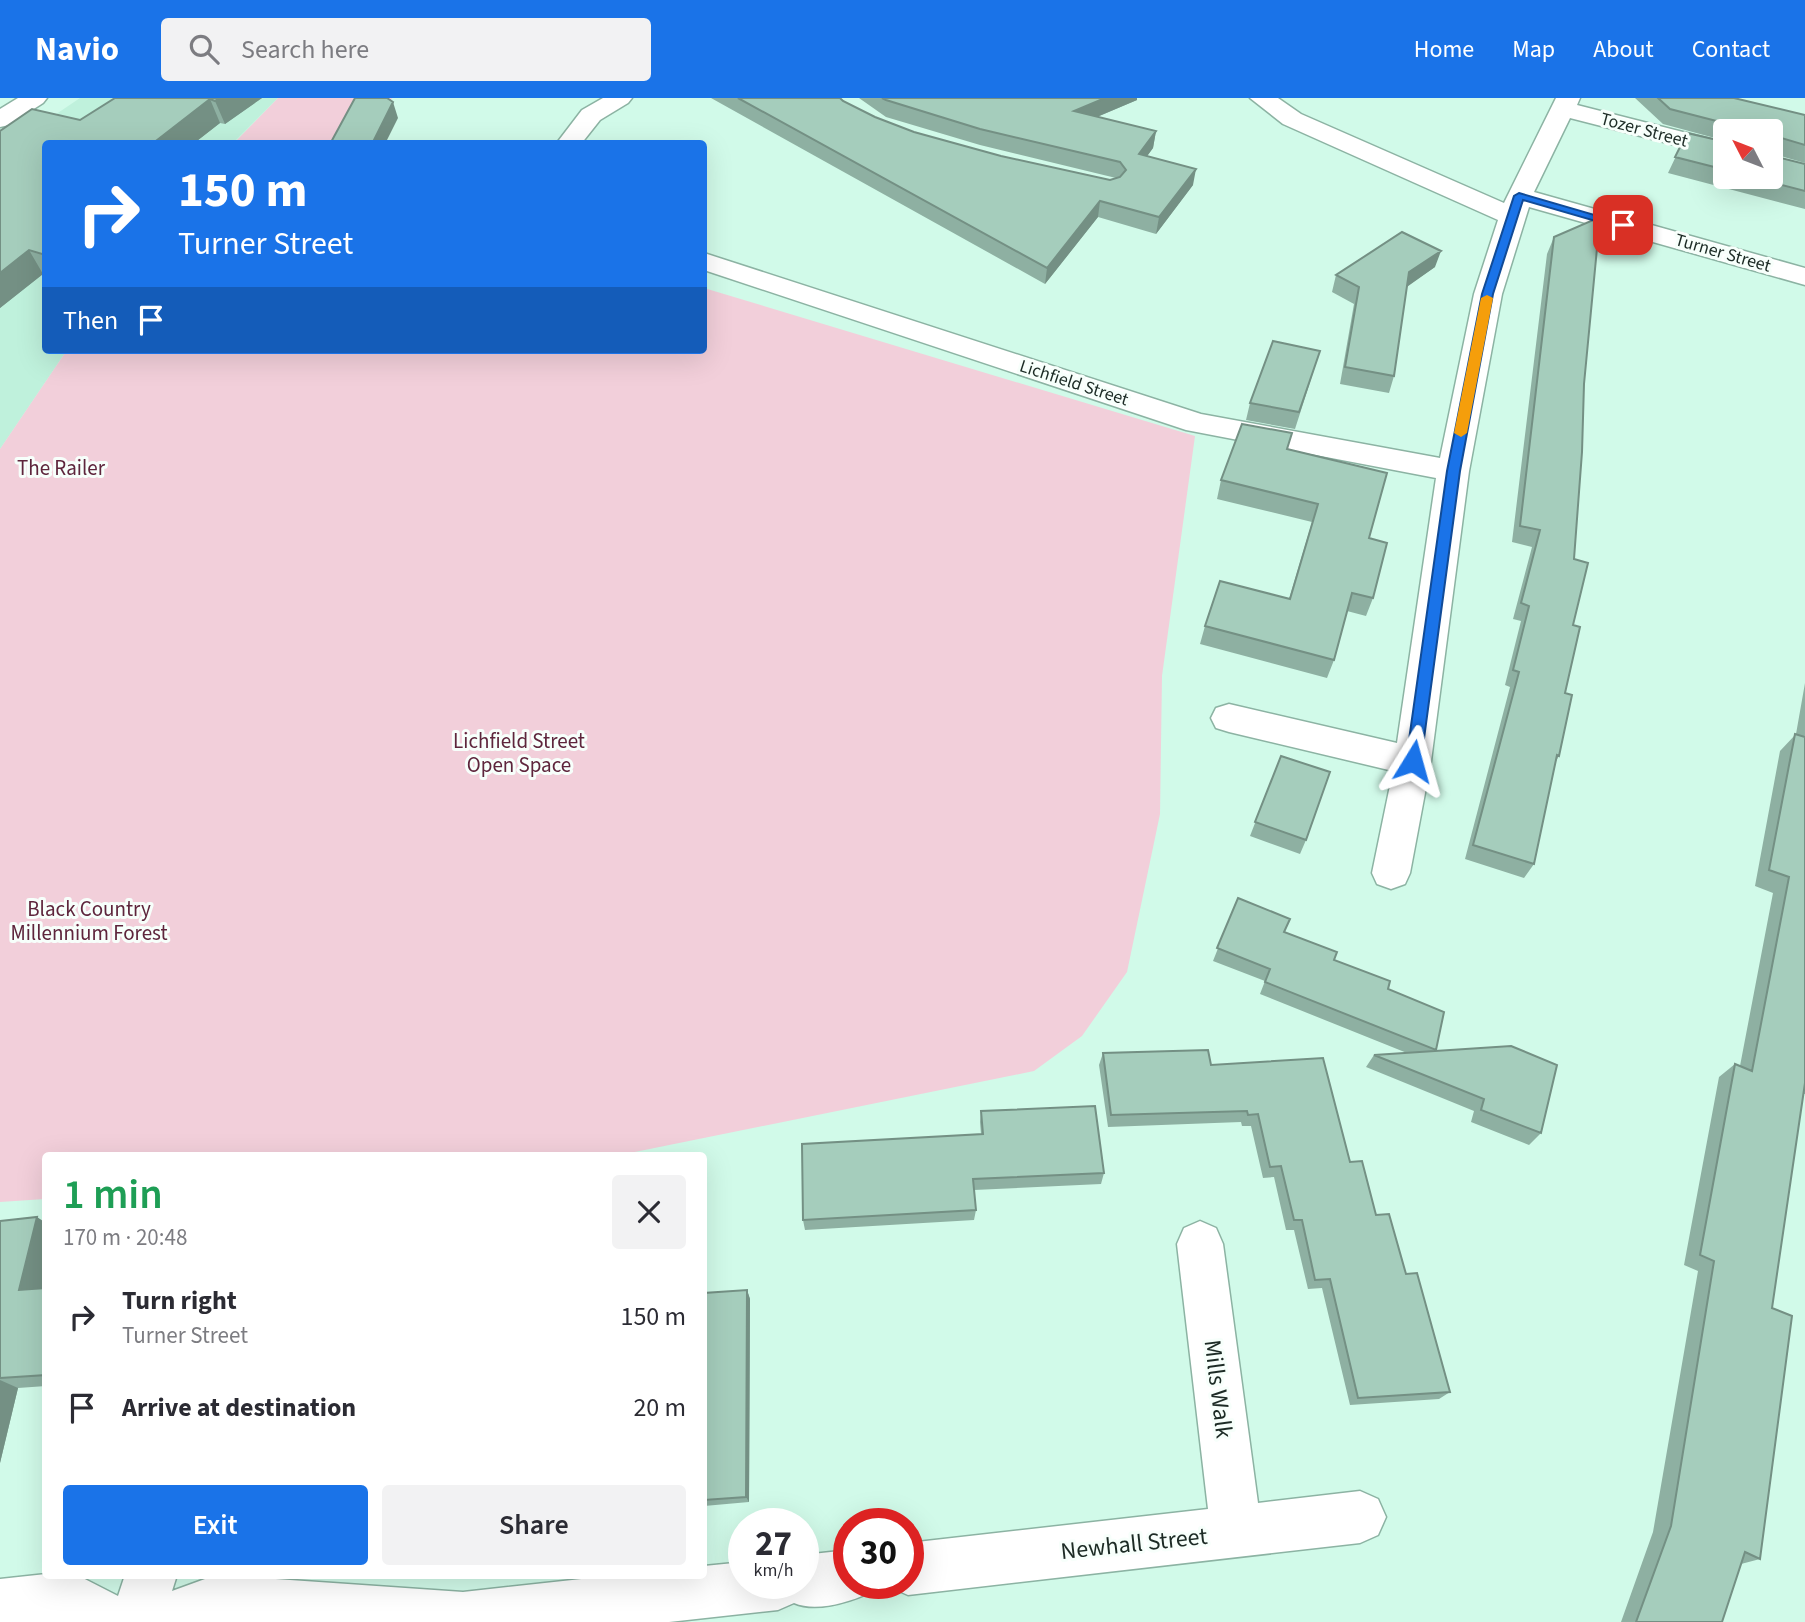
<!DOCTYPE html>
<html lang="en">
<head>
<meta charset="utf-8">
<style>
	:root { --surface:#fff; --page:#f2f2f3; --text:#2b2b33; --muted:#7c7c81; --accent:#1a73e8 }
	body { margin:0; font-family:"Source Sans 3",sans-serif; background:var(--page); color:var(--text); height:100vh; display:flex; flex-direction:column; font-size:26px; white-space:nowrap }
	* { box-sizing:border-box; margin:0 }
	p { font-size:23px; color:var(--muted) }
	.icon { flex:none; width:38px; height:38px; fill:none; stroke:currentColor; stroke-width:2; stroke-linecap:round; stroke-linejoin:round }
	.map { position:relative; flex:1; overflow:hidden }
	.sheet { position:absolute; left:42px; top:1054px; width:665px; height:427px; display:flex; flex-direction:column; background:var(--surface); border-radius:7px; box-shadow:0 7px 28px #0002 }
	.sheet>* { flex:none }
	.hud { position:absolute; left:42px; top:42px; width:665px; height:214px; border-radius:7px; box-shadow:0 7px 28px #0002; background:#1a73e8; color:#fff; overflow:hidden }
	.needle { width:46px; rotate:312deg }
	.buttons { position:absolute; left:1713px; top:21px; display:grid; gap:14px }
	.buttons a { display:grid; place-items:center; width:70px; height:70px; border-radius:7px; background:var(--surface); box-shadow:0 7px 28px #0002; font-size:35px }
	.speed { position:absolute; left:728px; top:1410px; display:flex; gap:14px; font-size:35px; font-weight:700; text-align:center }
	.speed>* { display:grid; place-content:center; width:91px; height:91px; border-radius:50%; background:var(--surface); box-shadow:0 7px 28px #0002; line-height:1 }
	.speed small { font-size:18px; font-weight:400 }
	.speed .limit { border:10px solid #d22; background:#fff; color:#111 }
	.pin { position:absolute; display:grid; place-items:center; width:60px; height:60px; color:#fff; margin:-30px; border-radius:14px; box-shadow:0 4px 10px #0006 }
	.me { position:absolute; width:77px; margin:-38px; rotate:8deg; stroke-linejoin:round; filter:drop-shadow(0 0 5px #0008) }
	.turn { display:flex; align-items:center; gap:24px; height:147px; padding:0 21px; font-size:32px }
	.turn .icon { width:91px; height:91px; stroke-width:2.5 }
	.turn b { display:block; font-size:49px; line-height:60px }
	.then { display:flex; align-items:center; height:66px; padding:0 21px; background:#0003; gap:14px; font-size:26px }
	.round { display:grid; place-items:center; flex:none; width:74px; height:74px; border-radius:7px; background:var(--page) }
	.head { display:flex; align-items:center; justify-content:space-between; height:119px; padding:0 21px }
	h1 { font-size:42px; font-weight:600; line-height:52px; color:#1e9e55 }
	.button { display:flex; gap:14px; margin-top:auto; padding:14px 21px }
	.button a { flex:1; height:80px; border-radius:7px; background:var(--accent); color:#fff; font-size:28px; font-weight:600; line-height:80px; text-align:center }
	.button a+a { background:var(--page); color:var(--text) }
	ul { padding:0; list-style:none }
	li { display:flex; align-items:center; gap:21px; height:91px; padding:0 21px }
	li div { flex:1 }
	li b { display:block; font-size:26px }
	li em { font-style:normal }
	header { display:flex; align-items:center; gap:42px; box-sizing:border-box; height:98px; padding:0 35px; background:var(--accent); color:#fff }
	header strong { font-size:33px }
	nav { display:flex; gap:38px; margin-inline-start:auto; font-size:24px }
	.search { width:490px; height:63px; background:var(--page); display:flex; align-items:center; gap:18px; box-sizing:border-box; padding:0 24px; border-radius:7px; color:var(--muted); font-size:26px }
	.map>svg:first-child { display:block }
	.built { fill:#bff1dc }
	.green { fill:#f2cfda }
	.lines { fill:none; stroke-linecap:round; stroke-linejoin:round }
	.minor-casing { stroke:#8cb3a3; stroke-width:3 }
	.primary-casing { stroke:#8cb3a3; stroke-width:3 }
	.minor { fill:#fff; fill-rule:evenodd }
	.primary { fill:#fff; fill-rule:evenodd }
	.wall { fill:#8eb0a2 }
	.shaded-wall { fill:#749084 }
	.building { fill:#a5cdbc; stroke:#749084; stroke-width:2 }
	.route { fill:#1a73e8; stroke:#114b97; stroke-width:2 }
	.slow { fill:#f59e0b }
	.labels { text-anchor:middle; dominant-baseline:central; stroke-width:6; stroke-linejoin:round; paint-order:stroke }
	.far-street-label { font-size:18px; fill:#1c2b25; stroke:#f7fffb }
	.park-label { font-size:21px; fill:#5e253c; stroke:#f7fffb }
	.near-street-label { font-size:24px; fill:#1c2b25; stroke:#f7fffb }
</style>
</head>
<body>
<header>
<strong>Navio</strong>
<div class="search"><svg class="icon" aria-label="search" viewBox="0 0 24 24"><circle cx="10" cy="10" r="6"/><path d="M15 15l6 6"/></svg>Search here</div>
<nav><a>Home</a><a>Map</a><a>About</a><a>Contact</a></nav>
</header>
<div class="map">
<svg width="1805" height="1524" viewBox="0 0 1805 1524">
	<rect width="100%" height="100%" fill="#d1fae9"/>
	<path class="built" d="M80 0H278L233 45 46 46V252H67L0 351V54Z"/>
	<path class="green" d="M278 0H392L364 45 233 46Z
		M704 190 1195 338 1162 578 1160 716 1127 874 1082 938 1034 973 620 1057H46L45 1101 0 1104V351L67 252H704Z"/>
	<g class="lines">
		<defs>
			<path id="minor" d="M603 0H632L628 5 600 22 581 46H556L582 12Z
				M1250 0H1278L1301 16 1504 105 1556 0H1580L1577 7 1726 45V60L1570 20 1534 94 1805 170V187L1529 109 1502 196 1469 373 1431 663 1410 775 1405 786 1391 791 1377 786 1372 775 1393 673 1229 634 1216 630 1211 620 1216 610 1229 606 1397 645 1436 380 1186 332 704 172V155L1201 316 1440 360 1474 196 1498 122 1283 26Z
				M1200 1123 1216 1130 1223 1146 1258 1405 1360 1393 1378 1401 1386 1419 1378 1437 1360 1445 908 1497 890 1489 888 1486H908V1445L1208 1411 1177 1146 1184 1130Z
				M849 1452V1486H872L867 1496C847 1505 815 1514 794 1505L778 1512 669 1524H0V1481L46 1476 77 1477 118 1498 125 1477H177L172 1493 216 1477 463 1494 618 1477H704V1468L744 1464V1486H803V1457Z"/>
			<path id="primary" d="M18 0H47L43 5 9 27 0 29V11Z"/>
		</defs>
		<use href="#minor" class="minor-casing"/>
		<use href="#primary" class="primary-casing"/>
		<use href="#minor" class="minor"/>
		<use href="#primary" class="primary"/>
	</g>
	<path class="wall" d="M115 0H262L225 26 220 25 193 46H46V177L43 176 0 210V33L80 22Z
		M711 0H840L843 3 875 19 914 34 1001 58 1110 82 1116 80 980 47 886 19 859 0H1137V2L1097 19 1156 33 1153 50 1147 58 1193 87 1156 136 1098 119 1045 186Z
		M1635 0H1734L1805 17V65L1777 57V59L1805 66V111L1668 75 1687 35 1726 44V79H1771V33H1726V43L1663 26Z
		M1554 139 1584 286 1574 461 1573 527 1565 595 1559 658 1556 663 1534 766 1524 780 1465 761 1510 589 1505 587 1521 523 1513 521 1532 449 1512 444 1547 156Z
		M1435 169 1407 188 1394 278 1389 295 1340 286 1354 206 1332 194 1336 177Z
		M1320 253 1295 331 1246 322 1250 305Z
		M1288 352 1369 440 1373 500 1366 518 1347 513 1334 562 1327 580 1200 546 1205 528 1289 501 1312 424 1217 401 1221 382Z
		M1805 585V996H1803L1772 1210 1760 1461 1741 1466 1722 1524H1621L1653 1434 1698 1173 1684 1167 1719 979 1735 966 1740 968 1773 795 1755 788 1780 653 1796 636Z
		M1281 658 1306 742 1300 756 1250 738Z
		M1238 800 1284 834 1388 891 1436 952 1435 953 1541 1035 1529 1047 1471 1024 1474 1013 1366 969 1374 957 1407 955 1260 896 1265 883 1213 863Z
		M1103 955 1211 967 1350 1064 1406 1176 1450 1294 1439 1301 1350 1307 1322 1190 1308 1191 1294 1132H1286L1274 1079 1263 1080 1251 1028H1242L1241 1024 1108 1029 1099 967Z
		M981 1013 1104 1075 1101 1086 974 1092 976 1112 974 1122 805 1132 803 1122 981 1036 980 1024Z
		M0 1123 46 1125V1176L42 1190H46V1288L18 1290 0 1365Z
		M747 1192 750 1201 749 1404 704 1408V1195Z"/>
	<path class="shaded-wall" d="M219 0H262L225 26 215 3Z
		M1105 0H1137V2L1073 29 1074 13Z
		M210 1 220 25 193 46H152Z
		M393 4 398 20 385 46H372Z
		M1156 33 1153 50 1137 72 1139 56Z
		M1196 71 1193 87 1156 136 1159 119Z
		M1100 103 1098 119 1045 186 1047 170Z
		M29 152 43 176 0 210V175Z
		M1441 153 1435 169 1404 191 1409 174Z
		M37 1119 46 1125V1176L39 1203 19 1192Z
		M747 1192 750 1201 749 1404 746 1399Z
		M0 1282 18 1290 0 1365Z"/>
	<path class="building" d="M115 0H219L215 3 210 1 152 46H46V153L42 156 29 152 0 175V33L32 11 80 22Z
		M355 0H387L393 4 372 46H330Z
		M738 0H840L843 3 875 19 914 34 1001 58 1110 82 1120 79 1126 72 1120 64 980 31 886 2 882 0H1105L1074 13 1156 33 1139 56 1196 71 1159 119 1100 103 1047 170Z
		M1658 0H1734L1805 17V47L1778 39 1777 59 1805 66V93L1751 79H1771V33H1736V28L1670 11Z
		M1687 35 1726 44V72L1675 59Z
		M1600 119 1584 286 1582 354 1574 461 1588 465 1573 527 1580 529 1565 595 1572 597 1559 658 1557 657 1534 766 1473 747 1519 574 1513 572 1529 508 1521 505 1540 432 1520 428 1554 139Z
		M1402 134 1441 153 1409 174 1394 278 1345 269 1359 189 1336 177Z
		M1273 243 1320 253 1299 314 1250 305Z
		M1242 326 1292 335 1287 351 1387 375 1369 440 1387 445 1373 500 1352 495 1334 562 1205 528 1220 483 1290 501 1318 406 1221 382Z
		M1795 636 1805 639V985L1772 1210 1792 1218 1760 1461 1745 1454 1722 1524H1636L1671 1428 1714 1163 1700 1157 1735 966 1752 973 1789 779 1769 772Z
		M1281 658 1330 674 1306 742 1255 724Z
		M1238 800 1290 821 1284 834 1337 854 1334 862 1390 883 1388 891 1444 914 1436 952 1265 884 1270 871 1217 850Z
		M1511 948 1557 967 1541 1035 1481 1012 1484 1001 1374 957Z
		M1208 952 1211 967 1323 960 1350 1064 1362 1063 1376 1117 1389 1116 1406 1176 1417 1175 1450 1294 1358 1300 1330 1181 1315 1182 1302 1122H1294L1281 1068 1270 1069 1258 1016 1248 1017 1247 1013 1111 1017 1103 955Z
		M1095 1008 1104 1075 973 1081 976 1112 803 1122 802 1046 983 1036 981 1013Z
		M37 1119 19 1192 46 1190V1277L0 1280V1123Z
		M747 1192 746 1399 704 1402V1195Z"/>
	<path class="route" d="M1519 95 1629 127 1623 131 1523 102 1493 196 1460 373 1421 663 1413 669 1406 663 1447 373 1482 196 1514 98Z"/>
	<path class="slow" d="M1487 197 1493 200 1467 335 1461 339 1454 335 1481 200Z"/>
	<g class="labels">
		<g class="far-street-label">
			<text transform="translate(1644 32) rotate(15)">Tozer Street</text>
			<text transform="translate(1723 155) rotate(16)">Turner Street</text>
			<text transform="translate(1074 285) rotate(18)">Lichfield Street</text>
		</g>
		<g class="park-label">
			<text x="61" y="370">The Railer</text>
			<text x="519" y="643">Lichfield Street<tspan x="519" dy="24">Open Space</tspan></text>
			<text x="89" y="811">Black Country<tspan x="89" dy="24">Millennium Forest</tspan></text>
		</g>
		<g class="near-street-label">
			<text transform="translate(1218 1291) rotate(83)">Mills Walk</text>
			<text transform="translate(1134 1446) rotate(-6)">Newhall Street</text>
		</g>
	</g>
</svg>
<div class="buttons">
<a><svg class="needle" viewBox="-14 -14 28 28"><path d="M0-13l5 13h-10z" fill="#e53935"/><path d="M0 13l5-13h-10z" fill="#7c7c81"/></svg></a>
</div>
<div class="speed"><div>27<small>km/h</small></div><div class="limit">30</div></div>
<div class="pin" style="left:1623px;top:127px;background:#d93025"><svg class="icon" aria-label="arrive" viewBox="0 0 24 24"><path d="M6 21V4h12l-3 4 3 4H6"/></svg></div>
<svg class="me" style="left:1413px;top:663px" viewBox="-20 -20 40 40"><path d="M0-17L14 15 0 8-14 15z" fill="#1a73e8" stroke="#fff" stroke-width="4"/></svg>
<div class="hud">
<div class="turn"><svg class="icon" aria-label="right" viewBox="0 0 24 24"><path d="M7 20v-9h11M14 6l5 5-5 5"/></svg><div><b>150 m</b>Turner Street</div></div>
<div class="then">Then<svg class="icon" aria-label="arrive" viewBox="0 0 24 24"><path d="M6 21V4h12l-3 4 3 4H6"/></svg></div>
</div>
<section class="sheet">
<div class="head"><div><h1>1 min</h1><p>170 m · 20:48</p></div><a class="round"><svg class="icon" aria-label="close" viewBox="0 0 24 24"><path d="M6 6l12 12M18 6L6 18"/></svg></a></div>
<ul>
<li><svg class="icon" aria-label="right" viewBox="0 0 24 24"><path d="M7 20v-9h11M14 6l5 5-5 5"/></svg><div><b>Turn right</b><p>Turner Street</p></div><em>150 m</em></li>
<li><svg class="icon" aria-label="arrive" viewBox="0 0 24 24"><path d="M6 21V4h12l-3 4 3 4H6"/></svg><div><b>Arrive at destination</b></div><em>20 m</em></li>
</ul>
<div class="button"><a>Exit</a><a>Share</a></div>
</section>
</div>
</body>
</html>
